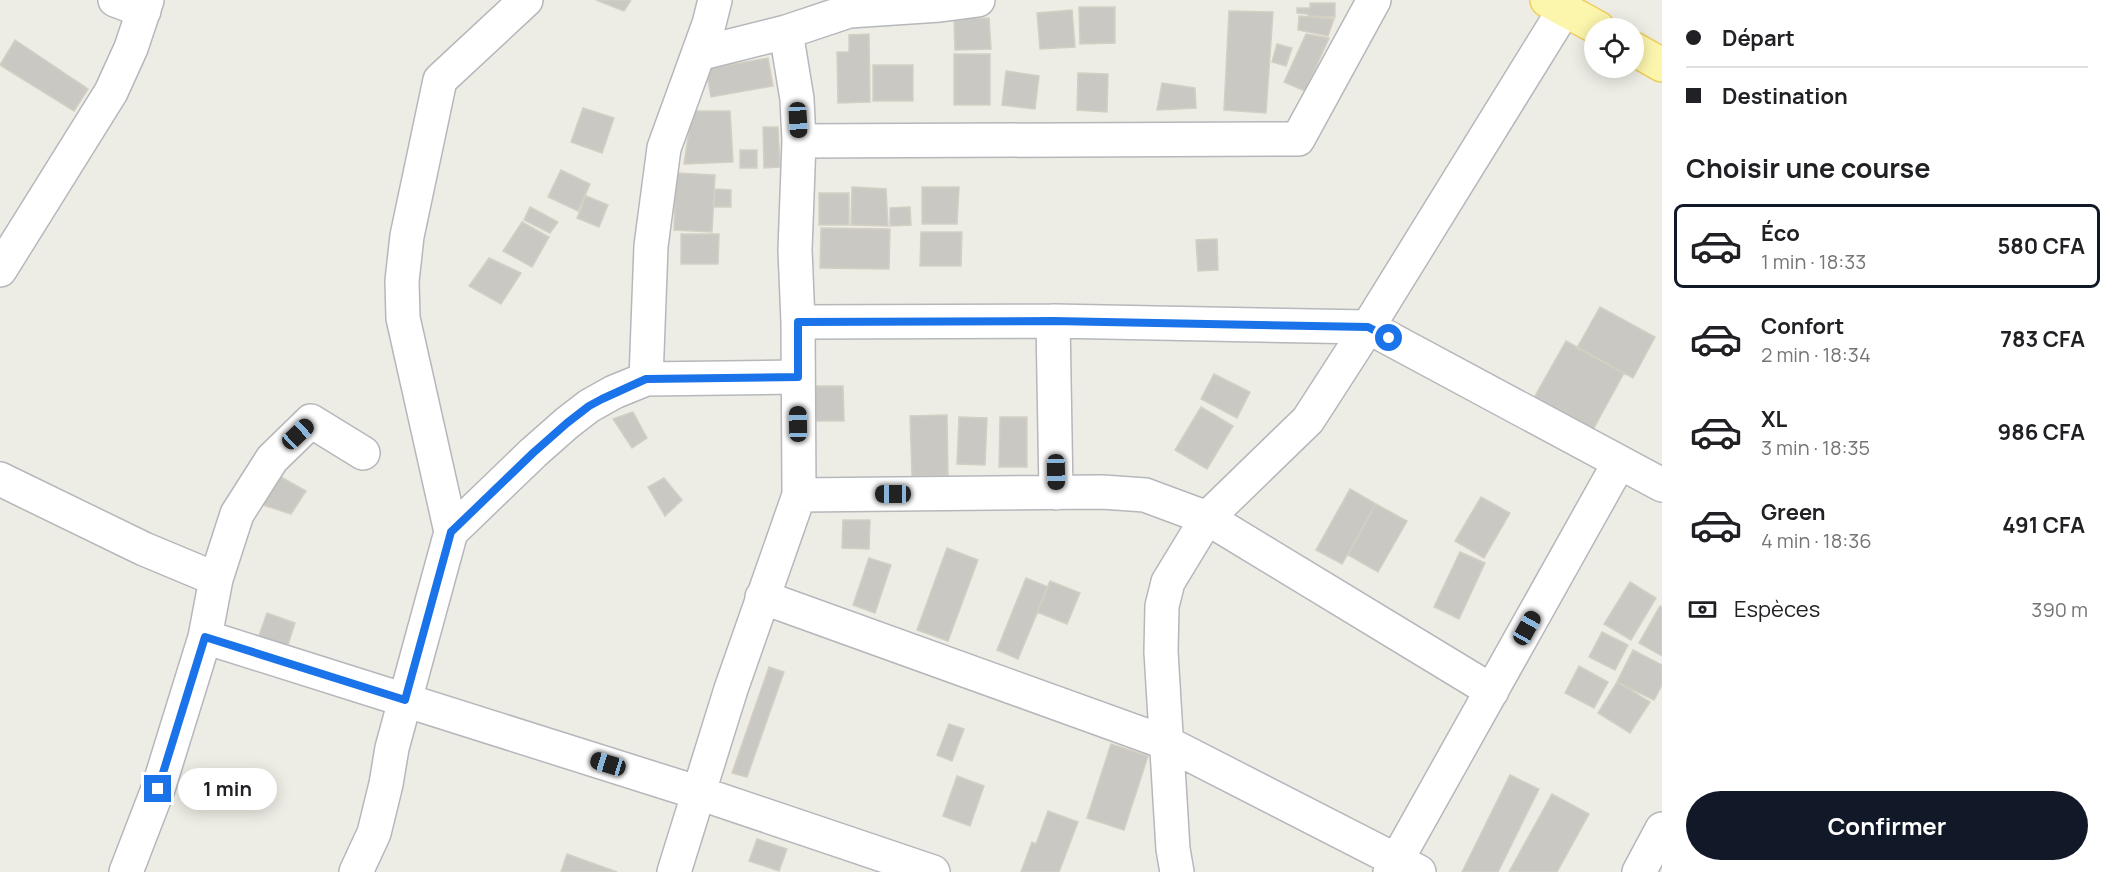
<!DOCTYPE html>
<html lang="fr">
<head>
<meta charset="utf-8">
<style>
	:root { --surface:#fff; --page:#f6f6f6; --text:#202124; --muted:#757577; --line:#e0e0e0; --accent:#111827 }
	body { margin:0; font-family:Manrope,sans-serif; background:var(--page); color:var(--text); height:100vh; display:flex; flex-direction:column; font-size:22px; white-space:nowrap }
	* { box-sizing:border-box; margin:0 }
	p { font-size:20px; color:var(--muted) }
	.icon { flex:none; width:33px; height:33px; fill:none; stroke:currentColor; stroke-width:2; stroke-linecap:round; stroke-linejoin:round }
	.map { position:relative; flex:1; overflow:hidden }
	.sheet { display:flex; flex-direction:column; background:var(--surface); width:450px }
	.sheet>* { flex:none }
	.top-card { display:grid; align-content:center; height:132px; padding:0 24px; background:var(--surface) }
	.fabs { position:absolute; left:1584px; top:18px; display:grid; gap:12px }
	.fabs a { display:grid; place-items:center; width:60px; height:60px; border-radius:50%; background:var(--surface); box-shadow:0 3px 15px #0003; font-size:30px }
	.end { position:absolute; width:27px; height:27px; margin:-14px; border:8px solid #1a73e8; background:#fff; box-shadow:0 0 0 3px #fff }
	.from { border-radius:50% }
	.bubble { position:absolute; height:42px; border-radius:21px; background:var(--surface); box-shadow:0 3px 15px #0003; font-size:20px; font-weight:700; line-height:42px; text-align:center }
	.car { position:absolute; width:18px; height:36px; margin:-18px -9px; border-radius:8px; box-shadow:0 0 4px 2px #0007; background:linear-gradient(#222 24%,#8ab4d8 0 40%,#222 0 76%,#8ab4d8 0 86%,#222 0) }
	.top-card b { display:flex; align-items:center; gap:21px; height:57px; font-size:22px }
	.top-card b+b { border-top:2px solid var(--line) }
	.top-card i { width:15px; height:15px; background:var(--text) }
	ul { padding:0; list-style:none }
	li { display:flex; align-items:center; gap:18px; height:84px; margin:0 12px 9px; padding:0 12px; border:3px solid transparent; border-radius:9px }
	li div { flex:1 }
	li b { display:block; font-size:22px }
	li em { font-style:normal; font-weight:700 }
	li.current { border-color:var(--accent) }
	li>.icon { width:54px; height:54px; stroke-width:1.5 }
	h2 { padding:0 24px; font-size:27px; line-height:72px }
	.pay { display:flex; align-items:center; gap:15px; height:66px; padding:0 24px; font-size:22px }
	.pay p { margin-inline-start:auto }
	.primary-button { display:flex; gap:12px; margin-top:auto; padding:12px 24px }
	.primary-button a { flex:1; height:69px; border-radius:36px; background:var(--accent); color:#fff; font-size:24px; font-weight:700; line-height:69px; text-align:center }
	main { display:flex; flex:1; min-height:0 }
	.map>svg:first-child { display:block }
	.building { fill:#cac8c2; stroke:#d3cfc3; stroke-width:1.5 }
	.lines { fill:none; stroke-linecap:round; stroke-linejoin:round }
	.minor-casing { stroke:#b5b7bb; stroke-width:36 }
	.major-casing { stroke:#edcf5f; stroke-width:36 }
	.minor { stroke:#fff; stroke-width:33 }
	.major { stroke:#fcf5ac; stroke-width:33 }
	.route { stroke:#1a73e8; stroke-width:8 }
</style>
</head>
<body>
<main>
<div class="map">
<svg width="1662" height="872" viewBox="0 0 1662 872">
	<rect width="100%" height="100%" fill="#eeede5"/>
	<!-- building -->
	<path class="building" d="M596,0H631L624,11Z
		M1310,3H1335V17L1308,16V14L1297,13V8H1310Z
		M1079,7H1115V43L1080,44Z
		M1072,10L1075,47L1040,49L1037,13Z
		M1229,11L1273,12L1266,113L1224,110Z
		M1299,16L1334,19L1328,36L1298,30Z
		M989,18L991,49L955,50L954,19Z
		M869,34L870,102L838,103L837,52H849V35Z
		M1306,34L1329,38L1305,91L1284,82Z
		M15,40L88,89L74,111L0,65Z
		M1277,44L1292,48L1286,66L1272,62Z
		M954,54H990V105H954Z
		M768,58L773,86L711,97L706,69Z
		M873,65H913V101H873Z
		M1006,71L1039,76L1035,109L1002,105Z
		M1078,73L1108,74L1107,112L1077,110Z
		M1162,83L1195,88L1196,108L1157,110Z
		M583,108L614,118L602,153L571,142Z
		M692,111H730L733,162L684,164Z
		M763,127H778L780,167L764,168Z
		M740,150H757V168H740Z
		M561,170L590,184L578,211L548,197Z
		M676,173L715,175L712,232L674,230Z
		M852,187L886,189L888,226L851,225Z
		M922,187H959L957,224H922Z
		M715,189L731,190V207H714Z
		M819,193H849V225H819Z
		M586,196L608,205L599,227L577,218Z
		M530,207L558,222L550,233L524,220Z
		M910,207L911,225L890,226V208Z
		M522,222L549,237L532,267L503,251Z
		M821,228L890,229L889,269L820,268Z
		M921,232H962L961,266H920Z
		M681,234H719L718,264H681Z
		M1217,239L1218,270L1198,271L1196,240Z
		M489,258L521,273L501,304L469,286Z
		M1600,307L1655,337L1633,378L1577,348Z
		M1566,341L1624,373L1589,437L1530,405Z
		M1214,374L1250,392L1237,418L1201,399Z
		M814,386H843L844,421H815Z
		M1201,407L1233,426L1207,469L1175,450Z
		M633,412L647,438L632,448L613,419Z
		M947,415L948,475L912,476L910,416Z
		M959,417L987,418L985,465L957,464Z
		M1000,417H1027V467H999Z
		M272,472L306,491L291,514L260,504Z
		M664,478L682,500L665,516L648,487Z
		M1350,489L1376,504L1342,564L1316,550Z
		M1481,497L1510,513L1484,558L1455,541Z
		M1376,504L1407,521L1378,572L1348,555Z
		M843,520H870L869,549L842,548Z
		M947,548L978,560L948,641L917,630Z
		M1460,552L1485,563L1459,619L1434,607Z
		M869,558L891,565L875,613L853,605Z
		M1026,578L1048,587L1018,659L997,650Z
		M1050,581L1080,593L1067,624L1037,612Z
		M1630,582L1656,598L1631,640L1604,624Z
		M1660,606L1662,607V656L1639,643Z
		M267,613L295,623L285,654L256,644Z
		M1602,632L1628,645L1615,670L1589,657Z
		M1633,650L1662,665V685L1654,700L1617,682Z
		M1579,666L1608,682L1594,708L1565,693Z
		M769,667L784,672L747,777L732,773Z
		M1617,682L1650,702L1630,733L1598,713Z
		M949,724L964,729L952,761L937,755Z
		M1111,744L1148,756L1124,830L1087,818Z
		M1510,775L1539,789L1498,872H1462Z
		M957,776L984,786L970,826L943,816Z
		M1552,794L1589,814L1557,872H1509Z
		M1048,811L1078,822L1059,872H1021L1032,842L1036,844Z
		M757,839L787,849L779,871L749,861Z
		M567,854L617,872H561Z"/>
	<g class="lines">
		<!-- minor casing -->
		<g class="minor-casing">
			<path id="minor" d="M115,0L144,11
				M698,54L786,32L849,11L940,5L978,0
				M799,141L1298,139L1374,0
				M0,270L111,92L131,48L147,0
				M1053,321L1056,493
				M798,322L1053,321L1368,327L1662,485
				M646,379L651,246L664,148L709,24L715,0
				M0,479L144,549L216,579
				M799,495L1102,492L1145,495L1207,518L1492,691
				M451,532L533,453L567,423L589,406L614,392L646,379L798,377
				M762,597L1167,743L1419,872
				M205,637L699,793L933,872
				M126,872L158,789L205,637L216,579L237,514L272,459L311,421L363,453
				M356,872L374,833L386,784L392,748L451,532L403,318L402,281L407,236L440,80L526,0
				M674,872L731,689L799,495L798,322L795,250L799,141L797,99L786,32
				M1177,872L1173,849L1161,652L1162,606L1168,582L1207,518L1308,420L1368,327L1564,10
				M1390,872L1619,463
				M1639,872L1662,829"/>
		</g>
		<!-- major casing -->
		<g class="major-casing">
			<path id="major" d="M1547,0L1598,28
				M1634,49L1662,65"/>
		</g>
		<!-- minor -->
		<use href="#minor" class="minor"/>
		<!-- major -->
		<use href="#major" class="major"/>
	</g>
	<g class="lines">
		<!-- route -->
		<path class="route" d="M158,789L205,637L405,700L451,532L533,453L567,423L589,406L602,399L646,379L798,377V322L1053,321L1368,327L1389,338"/>
	</g>
</svg>
<div class="fabs">
<a><svg class="icon" aria-label="locate" viewBox="0 0 24 24"><circle cx="12" cy="12" r="6"/><path d="M12 2v4M12 18v4M2 12h4M18 12h4"/></svg></a>
</div>
<i class="end from" style="left:1389px;top:338px"></i>
<i class="end" style="left:158px;top:789px"></i>
<div class="bubble" style="left:178px;top:768px;width:99px">1 min</div>
<i class="car" style="left:798px;top:120px;rotate:177deg"></i>
<i class="car" style="left:798px;top:424px;rotate:359deg"></i>
<i class="car" style="left:298px;top:434px;rotate:47deg"></i>
<i class="car" style="left:1056px;top:472px;rotate:179deg"></i>
<i class="car" style="left:893px;top:494px;rotate:270deg"></i>
<i class="car" style="left:1527px;top:628px;rotate:29deg"></i>
<i class="car" style="left:608px;top:764px;rotate:287deg"></i>
</div>
<section class="sheet">
<div class="top-card">
<b><i class="from"></i>Départ</b>
<b><i></i>Destination</b>
</div>
<h2>Choisir une course</h2>
<ul>
<li class="current"><svg class="icon" aria-label="car" viewBox="0 0 24 24"><path d="M5 17H2v-5l4-1 3-4h7l3 4 3 1v5h-3M9 17h6M6 11h13"/><circle cx="7" cy="17" r="2"/><circle cx="17" cy="17" r="2"/></svg><div><b>Éco</b><p>1 min · 18:33</p></div><em>580 CFA</em></li>
<li><svg class="icon" aria-label="car" viewBox="0 0 24 24"><path d="M5 17H2v-5l4-1 3-4h7l3 4 3 1v5h-3M9 17h6M6 11h13"/><circle cx="7" cy="17" r="2"/><circle cx="17" cy="17" r="2"/></svg><div><b>Confort</b><p>2 min · 18:34</p></div><em>783 CFA</em></li>
<li><svg class="icon" aria-label="car" viewBox="0 0 24 24"><path d="M5 17H2v-5l4-1 3-4h7l3 4 3 1v5h-3M9 17h6M6 11h13"/><circle cx="7" cy="17" r="2"/><circle cx="17" cy="17" r="2"/></svg><div><b>XL</b><p>3 min · 18:35</p></div><em>986 CFA</em></li>
<li><svg class="icon" aria-label="car" viewBox="0 0 24 24"><path d="M5 17H2v-5l4-1 3-4h7l3 4 3 1v5h-3M9 17h6M6 11h13"/><circle cx="7" cy="17" r="2"/><circle cx="17" cy="17" r="2"/></svg><div><b>Green</b><p>4 min · 18:36</p></div><em>491 CFA</em></li>
</ul>
<div class="pay"><svg class="icon" aria-label="cash" viewBox="0 0 24 24"><path d="M3 7h18v10H3z"/><circle cx="12" cy="12" r="2"/></svg>Espèces<p>390 m</p></div>
<div class="primary-button"><a>Confirmer</a></div>
</section>
</main>
</body>
</html>
